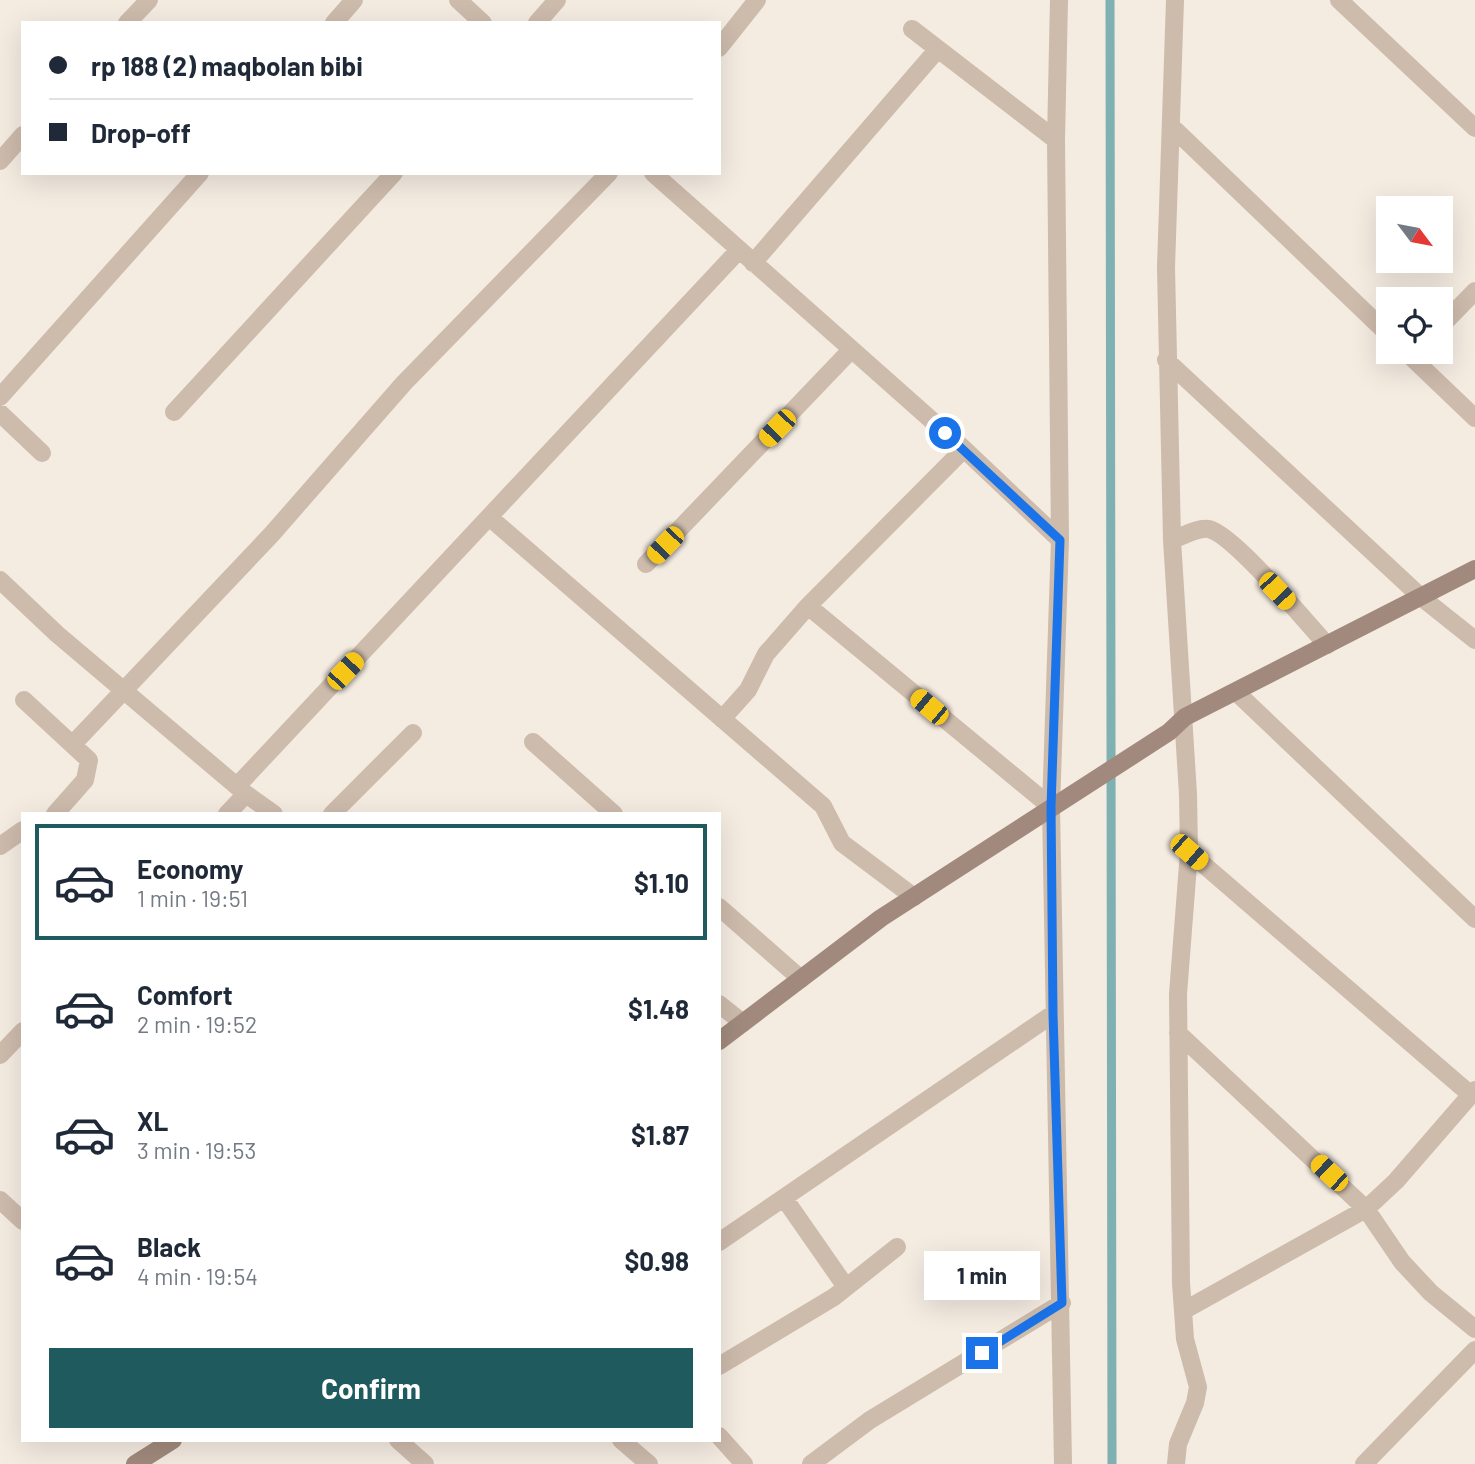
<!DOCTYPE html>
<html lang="en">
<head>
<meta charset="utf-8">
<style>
	:root { --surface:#fff; --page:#f2f2f3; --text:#1f2937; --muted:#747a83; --line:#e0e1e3; --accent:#1f5a5e }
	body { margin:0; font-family:Barlow,sans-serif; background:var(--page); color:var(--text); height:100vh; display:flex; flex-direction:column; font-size:26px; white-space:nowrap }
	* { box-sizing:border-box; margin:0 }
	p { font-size:23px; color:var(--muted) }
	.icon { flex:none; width:38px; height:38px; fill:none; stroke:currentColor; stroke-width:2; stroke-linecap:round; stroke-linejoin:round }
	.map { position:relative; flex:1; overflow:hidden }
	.panel { position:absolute; left:21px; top:812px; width:700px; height:630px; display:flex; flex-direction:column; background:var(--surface); border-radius:0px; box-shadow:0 7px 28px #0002 }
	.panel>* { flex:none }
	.hud { position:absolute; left:21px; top:21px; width:700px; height:154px; border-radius:0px; box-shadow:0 7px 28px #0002; display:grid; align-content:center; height:154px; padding:0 28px; background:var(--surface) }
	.needle { width:46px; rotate:122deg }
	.buttons { position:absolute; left:1376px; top:196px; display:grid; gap:14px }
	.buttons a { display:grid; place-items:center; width:77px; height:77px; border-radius:0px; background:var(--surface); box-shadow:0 7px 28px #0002; font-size:35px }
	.end { position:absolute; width:32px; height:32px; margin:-16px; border:9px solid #1a73e8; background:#fff; box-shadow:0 0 0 4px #fff }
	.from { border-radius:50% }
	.bubble { position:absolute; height:49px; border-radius:0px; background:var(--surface); box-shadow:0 7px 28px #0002; font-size:23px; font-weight:700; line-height:49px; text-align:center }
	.car { position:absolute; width:21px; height:42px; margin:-21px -10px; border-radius:9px; box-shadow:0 0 5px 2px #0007; background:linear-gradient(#f5c518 24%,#345 0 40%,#f5c518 0 76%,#345 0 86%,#f5c518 0) }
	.hud b { display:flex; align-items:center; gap:24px; height:66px; font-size:26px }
	.hud b+b { border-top:2px solid var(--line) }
	.hud i { width:18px; height:18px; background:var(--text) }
	ul { padding:12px 0 0; list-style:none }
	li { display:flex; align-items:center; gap:21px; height:116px; margin:0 14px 10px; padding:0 14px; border:4px solid transparent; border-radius:0px }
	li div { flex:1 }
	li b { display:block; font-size:26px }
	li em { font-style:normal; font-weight:700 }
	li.selected { border-color:var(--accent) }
	li>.icon { width:63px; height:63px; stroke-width:1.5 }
	.button { display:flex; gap:14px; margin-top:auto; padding:14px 28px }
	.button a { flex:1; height:80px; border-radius:0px; background:var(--accent); color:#fff; font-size:28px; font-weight:700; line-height:80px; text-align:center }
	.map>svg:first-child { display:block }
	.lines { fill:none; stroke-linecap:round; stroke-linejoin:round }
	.stream { stroke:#7fb0b2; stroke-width:9 }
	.street { stroke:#cdbbac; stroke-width:18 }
	.secondary { stroke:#a18a7d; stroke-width:18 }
	.route { stroke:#1a73e8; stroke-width:9 }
</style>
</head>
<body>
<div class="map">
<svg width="1475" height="1464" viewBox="0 0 1475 1464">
	<rect width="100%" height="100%" fill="#f4ebe1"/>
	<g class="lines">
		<!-- stream -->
		<path class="stream" d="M1110,0L1112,1464"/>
		<!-- street -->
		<path class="street" d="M458,0L483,23
			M1059,0L1056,140L1060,540L1051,807L1063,1464
			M1175,0L1166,267L1172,540L1188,794L1189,852L1178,994L1181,1283L1185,1339L1198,1387L1195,1403L1178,1444L1176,1464
			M1339,0L1475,128
			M127,23L149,0
			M334,23L354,0
			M537,23L557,0
			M912,29L1056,140
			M719,48L757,0
			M1171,126L1388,334
			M0,161L23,135
			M653,173L964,449L1060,540
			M753,263L937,50
			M1440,327L1475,291
			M1406,352L1475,418
			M1166,360L1421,597L1475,640
			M0,397L200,173
			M174,412L394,173
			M0,413L42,453
			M489,517L823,806L842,843L914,897
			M1172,540C1183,536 1198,527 1209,529C1234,535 1306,622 1327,645
			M646,564L851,350
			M0,580L57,634L246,794L274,814
			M808,606L1051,807
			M1236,692L1475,919
			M24,700L89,760L85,780L55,814
			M722,719L748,690L766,654L808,606L964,449
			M533,742L614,814
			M74,743L271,535L404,383L609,173
			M237,786L739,250
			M227,814L246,794
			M332,814L413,733
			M0,846L23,830
			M1189,852L1471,1095
			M719,907L801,979
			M719,1004L743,1023
			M1178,1033L1366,1209L1402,1262L1431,1293L1475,1329
			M0,1055L23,1031
			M784,1198L846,1287
			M0,1200L23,1221
			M719,1242L1053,1014
			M1183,1311L1366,1209L1396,1181L1475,1090
			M719,1366L834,1297L897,1247
			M719,1436L744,1464
			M398,1440L425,1464
			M621,1440L649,1464
			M811,1464L870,1420L1062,1303
			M1364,1464L1475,1350"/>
		<!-- secondary -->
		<path class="secondary" d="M719,1041L881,918L1169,732L1185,717L1475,569
			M135,1464L173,1440"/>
	</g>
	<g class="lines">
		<!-- route -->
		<path class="route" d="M945,433L1060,540L1051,807L1053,1014L1062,1303L982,1353"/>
	</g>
</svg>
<div class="buttons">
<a><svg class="needle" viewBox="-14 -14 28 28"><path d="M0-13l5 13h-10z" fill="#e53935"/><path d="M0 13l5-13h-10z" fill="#747a83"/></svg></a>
<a><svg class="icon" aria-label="locate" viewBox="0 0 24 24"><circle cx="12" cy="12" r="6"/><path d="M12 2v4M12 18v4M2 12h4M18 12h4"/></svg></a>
</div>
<i class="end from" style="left:945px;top:433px"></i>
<i class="end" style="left:982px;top:1353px"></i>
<div class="bubble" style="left:924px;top:1251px;width:116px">1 min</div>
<i class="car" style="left:777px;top:428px;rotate:224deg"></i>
<i class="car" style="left:665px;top:545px;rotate:224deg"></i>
<i class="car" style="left:1277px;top:591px;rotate:137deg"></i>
<i class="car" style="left:345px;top:671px;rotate:43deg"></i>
<i class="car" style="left:929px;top:707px;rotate:310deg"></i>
<i class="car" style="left:1189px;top:852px;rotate:131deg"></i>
<i class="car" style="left:1329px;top:1173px;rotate:313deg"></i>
<div class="hud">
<b><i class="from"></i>rp 188 (2) maqbolan bibi</b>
<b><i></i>Drop-off</b>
</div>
<section class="panel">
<ul>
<li class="selected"><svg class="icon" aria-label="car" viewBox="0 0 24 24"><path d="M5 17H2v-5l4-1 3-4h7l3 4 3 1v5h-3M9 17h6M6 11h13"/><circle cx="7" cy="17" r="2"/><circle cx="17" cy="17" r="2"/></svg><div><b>Economy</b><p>1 min · 19:51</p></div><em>$1.10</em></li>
<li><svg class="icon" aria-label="car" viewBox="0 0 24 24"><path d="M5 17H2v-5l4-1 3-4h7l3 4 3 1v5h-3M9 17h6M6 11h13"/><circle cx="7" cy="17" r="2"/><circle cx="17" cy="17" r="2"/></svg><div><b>Comfort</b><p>2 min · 19:52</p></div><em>$1.48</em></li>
<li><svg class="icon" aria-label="car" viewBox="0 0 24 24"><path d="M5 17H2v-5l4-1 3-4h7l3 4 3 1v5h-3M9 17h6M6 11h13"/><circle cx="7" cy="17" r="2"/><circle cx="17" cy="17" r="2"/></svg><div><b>XL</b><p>3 min · 19:53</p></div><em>$1.87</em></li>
<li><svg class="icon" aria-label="car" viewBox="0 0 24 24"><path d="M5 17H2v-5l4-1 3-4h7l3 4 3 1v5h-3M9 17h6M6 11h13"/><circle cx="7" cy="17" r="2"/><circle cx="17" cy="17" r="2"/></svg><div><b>Black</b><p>4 min · 19:54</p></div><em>$0.98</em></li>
</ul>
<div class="button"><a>Confirm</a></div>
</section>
</div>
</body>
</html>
